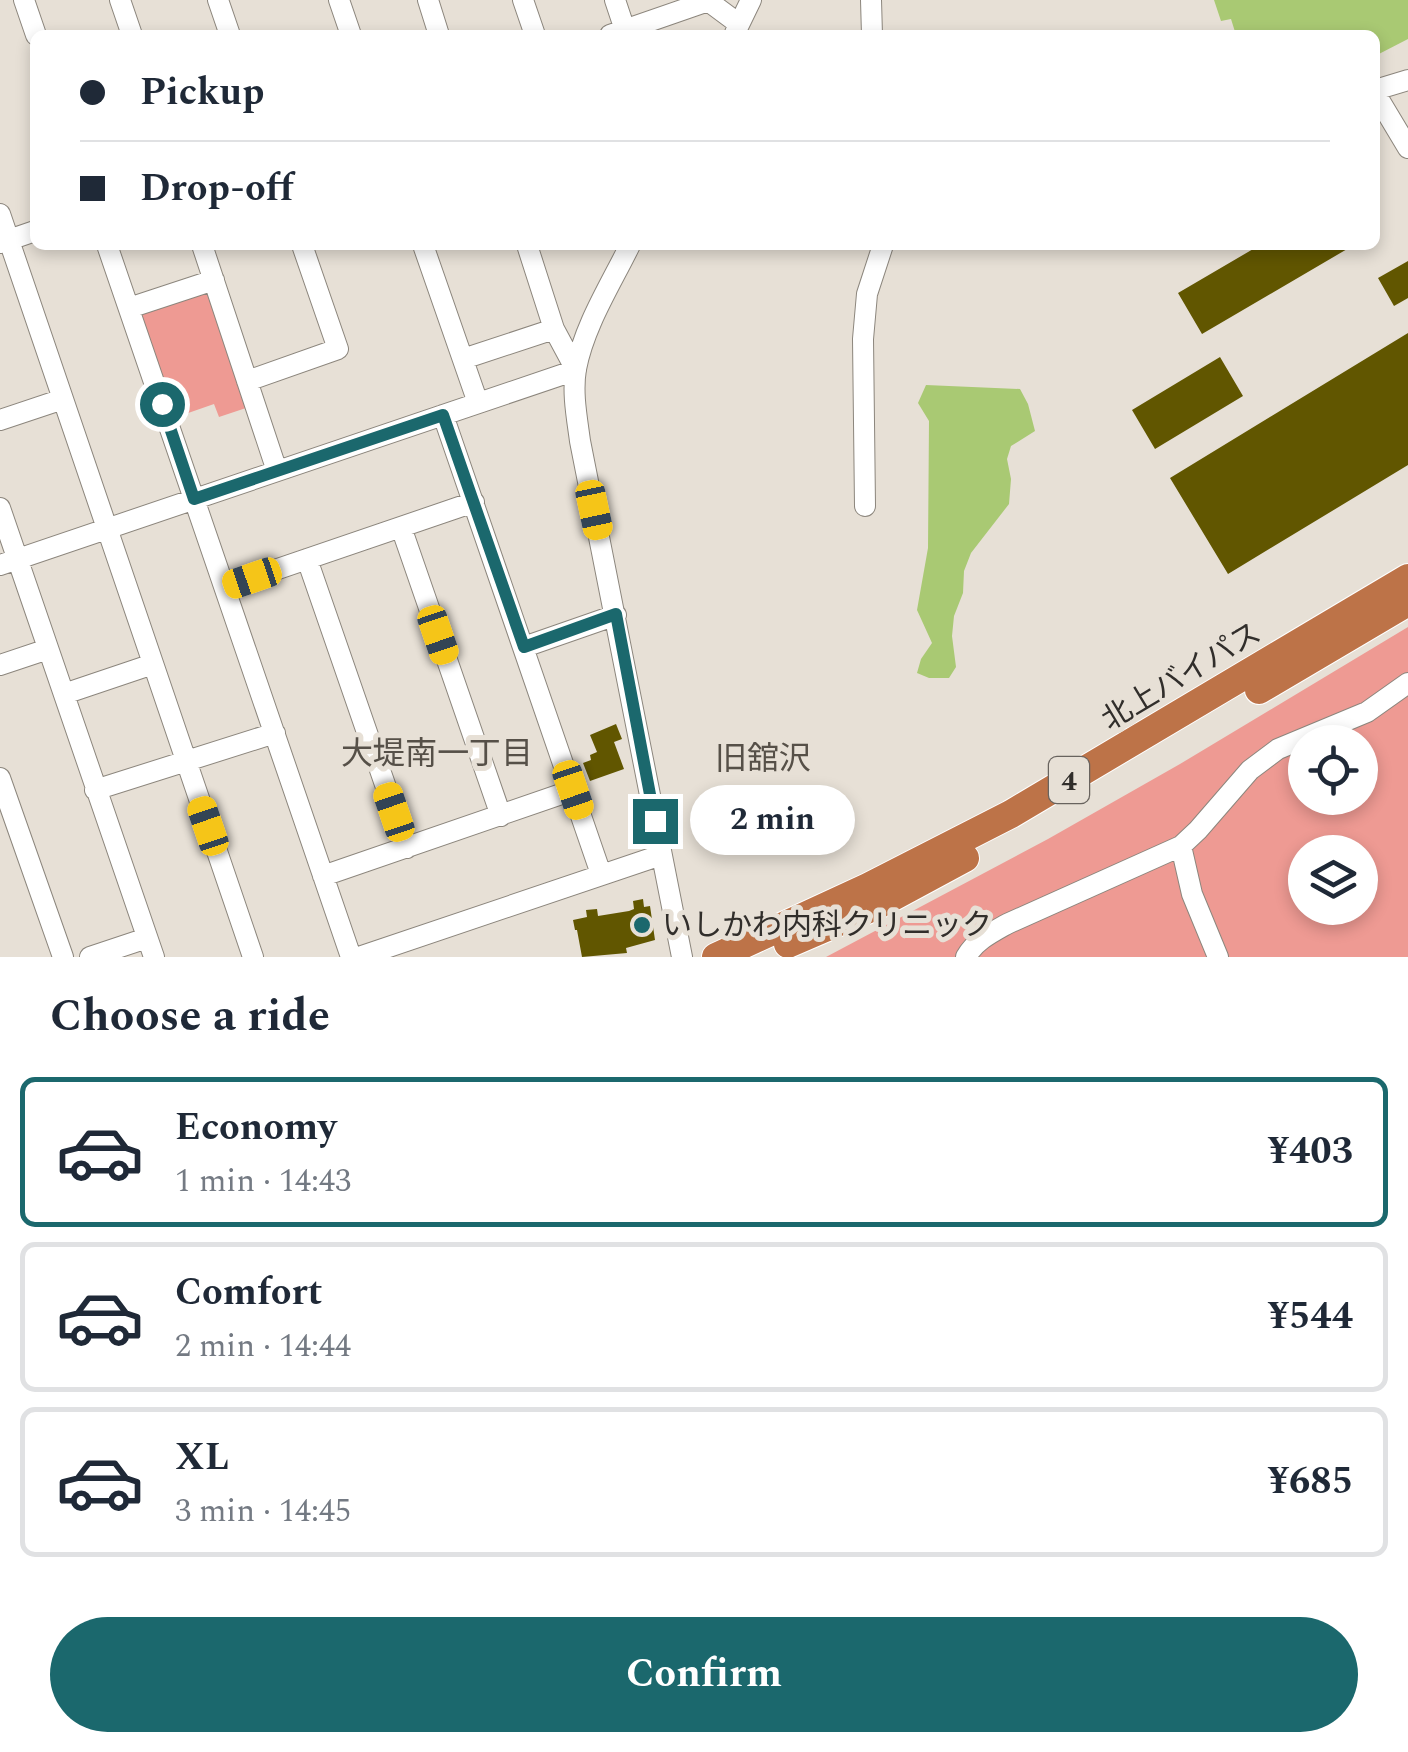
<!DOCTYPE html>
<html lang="en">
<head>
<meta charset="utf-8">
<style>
	:root { --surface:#fff; --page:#f6f6f7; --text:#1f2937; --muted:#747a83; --line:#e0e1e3; --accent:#1b686d }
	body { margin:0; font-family:Spectral,"Noto Sans JP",serif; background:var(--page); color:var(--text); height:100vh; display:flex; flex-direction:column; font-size:38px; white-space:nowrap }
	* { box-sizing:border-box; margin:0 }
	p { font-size:32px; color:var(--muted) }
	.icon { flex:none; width:55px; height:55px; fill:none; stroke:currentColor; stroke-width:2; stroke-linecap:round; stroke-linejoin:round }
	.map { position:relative; height:957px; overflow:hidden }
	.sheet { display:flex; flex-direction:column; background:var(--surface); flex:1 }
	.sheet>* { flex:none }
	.hud { position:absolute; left:30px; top:30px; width:1350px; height:220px; border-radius:15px; box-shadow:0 5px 15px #0003; display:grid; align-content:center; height:220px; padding:0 50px; background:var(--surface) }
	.fabs { position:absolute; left:1288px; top:725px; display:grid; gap:20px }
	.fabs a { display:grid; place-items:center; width:90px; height:90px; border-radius:50%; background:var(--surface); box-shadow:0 5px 15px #0003; font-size:50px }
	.end { position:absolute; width:45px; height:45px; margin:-22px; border:12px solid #1b686d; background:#fff; box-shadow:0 0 0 5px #fff }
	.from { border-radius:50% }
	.bubble { position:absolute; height:70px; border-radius:35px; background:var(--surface); box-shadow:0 5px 15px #0003; font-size:32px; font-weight:700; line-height:70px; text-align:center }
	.car { position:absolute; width:30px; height:60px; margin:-30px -15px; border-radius:12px; box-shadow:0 0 8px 2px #0007; background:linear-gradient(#f5c518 24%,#345 0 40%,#f5c518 0 76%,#345 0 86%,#f5c518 0) }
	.hud b { display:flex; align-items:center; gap:35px; height:95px; font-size:38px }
	.hud b+b { border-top:2px solid var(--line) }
	.hud i { width:25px; height:25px; background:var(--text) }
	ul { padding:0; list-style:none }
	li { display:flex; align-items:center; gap:30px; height:150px; margin:0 20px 15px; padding:0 30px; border:5px solid var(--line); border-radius:15px }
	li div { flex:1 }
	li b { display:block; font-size:38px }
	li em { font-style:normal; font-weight:700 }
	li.on { border-color:var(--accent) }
	li>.icon { width:90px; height:90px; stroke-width:1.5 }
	h2 { padding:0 50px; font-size:45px; line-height:120px }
	.button { display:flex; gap:20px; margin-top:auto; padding:20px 50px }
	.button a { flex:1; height:115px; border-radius:60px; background:var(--accent); color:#fff; font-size:40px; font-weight:700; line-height:115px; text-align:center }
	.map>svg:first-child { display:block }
	.green { fill:#ee9a93; fill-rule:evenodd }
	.water { fill:#a9c973 }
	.building { fill:#615600 }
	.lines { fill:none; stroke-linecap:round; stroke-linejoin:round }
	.minor-casing { stroke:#8c867d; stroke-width:22 }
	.highway-casing { stroke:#fff; stroke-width:30 }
	.minor { stroke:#fff; stroke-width:20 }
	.highway { stroke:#bd7348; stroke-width:28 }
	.route { stroke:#1b686d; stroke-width:12 }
	.poi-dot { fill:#1b686d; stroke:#e7e0d6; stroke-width:4 }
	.labels { text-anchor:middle; stroke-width:10; stroke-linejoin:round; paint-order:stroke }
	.shield { fill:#e7e0d6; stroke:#68635e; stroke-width:2.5 }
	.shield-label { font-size:28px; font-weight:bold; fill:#312e2b }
	.street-label { font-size:30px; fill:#312e2b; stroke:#e7e0d6 }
	.poi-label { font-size:30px; fill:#312e2b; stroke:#e7e0d6; text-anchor:start }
	.neighbourhood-label { font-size:32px; fill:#565048; stroke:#e7e0d6 }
</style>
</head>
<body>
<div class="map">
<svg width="1408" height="957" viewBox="0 0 1408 957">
	<rect width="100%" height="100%" fill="#e7e0d6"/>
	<!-- green -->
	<path class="green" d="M210,291L249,407L219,417L214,404L171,419L136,317L142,309Z
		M1408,627V957H826L1048,839L1180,764ZM1305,742H1360V798H1305ZM1305,852H1360V908H1305Z"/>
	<!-- water -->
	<path class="water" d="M1214,0H1408V39L1375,56V35H1236L1231,19L1221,21Z
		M926,385L1020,389L1028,404L1035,431L1011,446L1007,459L1011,479L1009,504L971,553L964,571L963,593L954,616L952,636L956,667L949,678H929L917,673L921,659L932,643L917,610L928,548L929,421L918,403Z"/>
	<!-- building -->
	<path class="building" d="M1260,245H1354L1202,334L1178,293Z
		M1408,261V298L1394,306L1378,278Z
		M1408,333V465L1228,574L1170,478Z
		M1220,357L1243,396L1155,449L1132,410Z
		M616,724L622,739L614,742L624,769L590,781L583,763L591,760L590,755L597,752L590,735Z
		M643,899L644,907L650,906L655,940L626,948L627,953L582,957L577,930H575L573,920L587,917L586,910L597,909L598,916L629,911L634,909L633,901Z"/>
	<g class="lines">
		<!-- minor casing -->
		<g class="minor-casing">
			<path id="minor" d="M24,0L36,35
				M120,0L132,35
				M218,0L230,35
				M339,0L351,35
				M428,0L439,35
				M523,0L535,35
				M615,0L625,30
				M871,0L872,35
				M735,33L751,0
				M610,35L708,1L739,24
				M1375,90L1408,80
				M1375,93L1408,148
				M0,214L253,957
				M0,243L35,231
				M107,245L351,957
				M202,245L277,471
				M423,245L478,403
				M527,245L554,329L576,370
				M630,245C611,284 584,326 576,369C572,393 577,418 580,441L682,957
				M129,308L214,280
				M463,359L554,329
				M247,381L338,349L302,245
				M443,415L601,874
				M0,420L63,399
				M865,506L863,339L867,294L883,245
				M0,508L154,957
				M401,527L501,816
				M307,559L407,848
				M0,565L576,370
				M225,587L474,502
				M524,647L616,615
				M0,665L48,649
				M64,694L153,664
				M0,778L63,957
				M95,790L275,733
				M1181,846L1192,894L1218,957
				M323,876L573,790
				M90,957L147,938
				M359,957L661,855
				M966,957C975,941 991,933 1007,924L1181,846L1198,830L1250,770L1278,749L1367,712L1408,683"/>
		</g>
		<!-- highway casing -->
		<g class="highway-casing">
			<path id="highway" d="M1259,690L1408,602
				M788,944L876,906L965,858
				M716,957L868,887L1011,814L1408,578"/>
		</g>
		<!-- minor -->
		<use href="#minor" class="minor"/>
		<!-- highway -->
		<use href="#highway" class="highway"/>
	</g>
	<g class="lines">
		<!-- route -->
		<path class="route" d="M162,404L194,499L443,415L524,647L616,614L655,821"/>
	</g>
	<!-- markers -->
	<circle class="poi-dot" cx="642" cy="925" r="10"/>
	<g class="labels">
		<!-- shield labels -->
		<rect class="shield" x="1049" y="757" width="40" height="46" rx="8"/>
		<g class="shield-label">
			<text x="1069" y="790">4</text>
		</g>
		<!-- street labels -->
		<g class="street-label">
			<text transform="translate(1181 676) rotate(-31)" y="10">北上バイパス</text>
		</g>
		<!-- poi labels -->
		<g class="poi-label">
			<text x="662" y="935">いしかわ内科クリニック</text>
		</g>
		<!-- neighbourhood labels -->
		<g class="neighbourhood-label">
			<text x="437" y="764">大堤南一丁目</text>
			<text x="763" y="769">旧舘沢</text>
		</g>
	</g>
</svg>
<div class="fabs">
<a><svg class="icon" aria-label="locate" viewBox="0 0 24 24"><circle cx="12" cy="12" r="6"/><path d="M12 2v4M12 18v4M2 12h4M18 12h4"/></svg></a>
<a><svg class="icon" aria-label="layers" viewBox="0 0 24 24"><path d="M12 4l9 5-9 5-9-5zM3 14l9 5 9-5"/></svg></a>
</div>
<i class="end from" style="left:162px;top:404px"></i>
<i class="end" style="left:655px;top:821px"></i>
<div class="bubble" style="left:690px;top:785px;width:165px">2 min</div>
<i class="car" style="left:594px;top:510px;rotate:168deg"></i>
<i class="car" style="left:252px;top:578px;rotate:251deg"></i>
<i class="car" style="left:438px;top:635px;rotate:161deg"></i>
<i class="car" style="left:573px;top:790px;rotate:161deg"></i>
<i class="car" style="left:394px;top:812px;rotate:341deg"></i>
<i class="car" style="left:208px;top:826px;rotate:341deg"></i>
<div class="hud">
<b><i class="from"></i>Pickup</b>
<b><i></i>Drop-off</b>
</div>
</div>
<section class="sheet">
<h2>Choose a ride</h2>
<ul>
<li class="on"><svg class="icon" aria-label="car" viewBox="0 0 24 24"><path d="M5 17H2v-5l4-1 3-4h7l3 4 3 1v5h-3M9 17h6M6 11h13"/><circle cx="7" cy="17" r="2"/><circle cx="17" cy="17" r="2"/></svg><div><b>Economy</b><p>1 min · 14:43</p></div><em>¥403</em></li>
<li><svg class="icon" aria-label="car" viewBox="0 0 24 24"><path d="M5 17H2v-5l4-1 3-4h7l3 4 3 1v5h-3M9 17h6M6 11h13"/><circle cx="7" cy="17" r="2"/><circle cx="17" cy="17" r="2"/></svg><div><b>Comfort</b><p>2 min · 14:44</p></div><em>¥544</em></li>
<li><svg class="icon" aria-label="car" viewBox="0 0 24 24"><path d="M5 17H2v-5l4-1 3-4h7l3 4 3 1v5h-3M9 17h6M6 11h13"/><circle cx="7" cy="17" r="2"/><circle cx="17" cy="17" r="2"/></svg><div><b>XL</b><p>3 min · 14:45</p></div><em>¥685</em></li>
</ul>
<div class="button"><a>Confirm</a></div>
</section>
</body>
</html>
